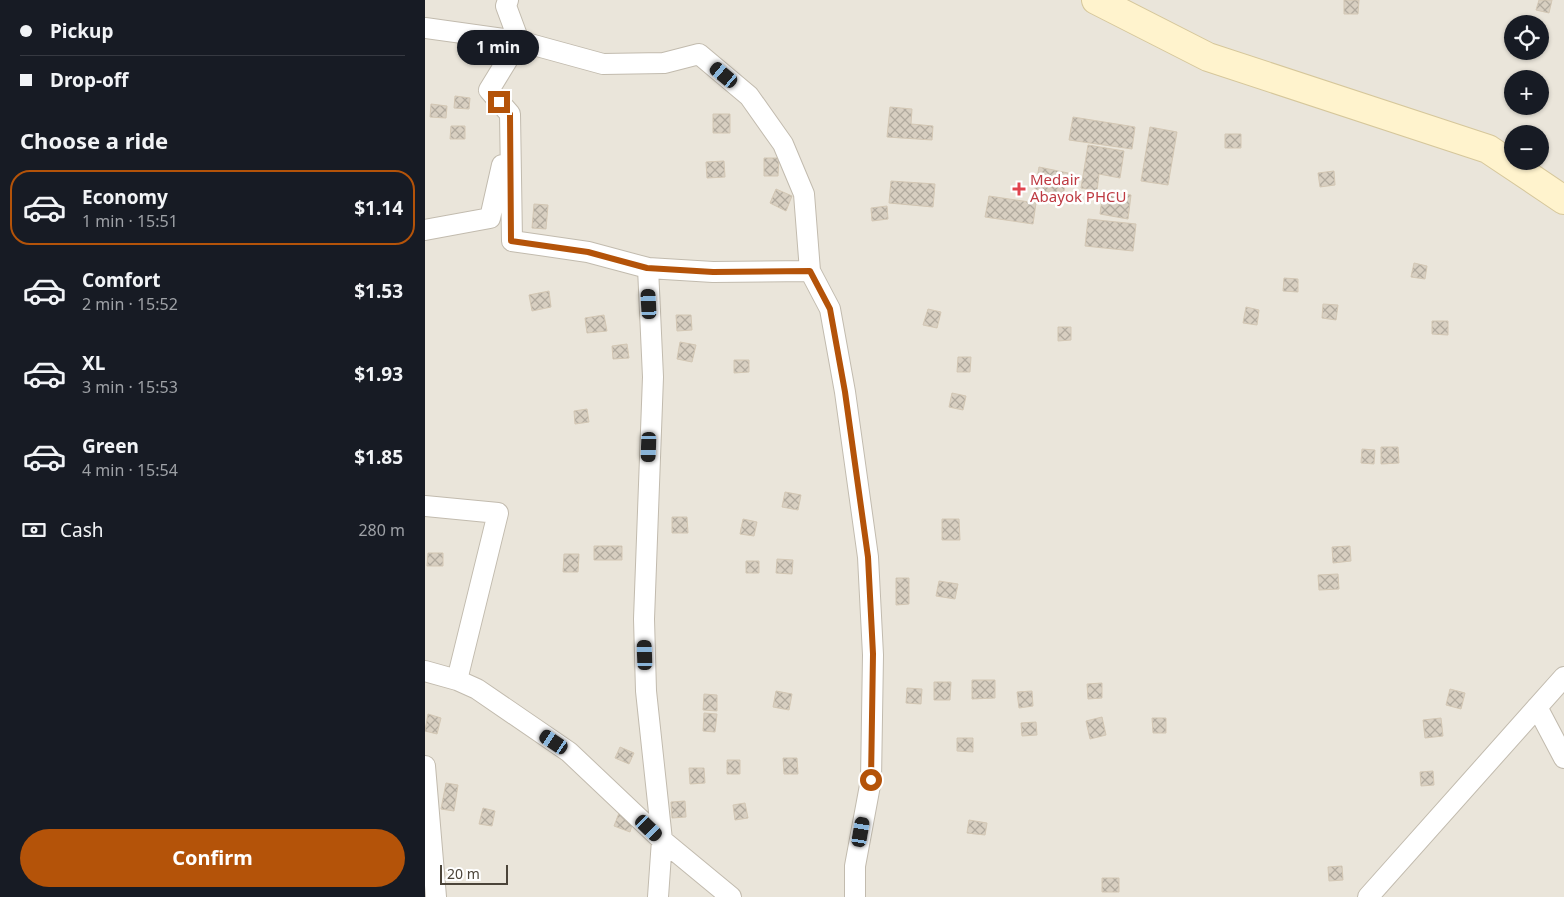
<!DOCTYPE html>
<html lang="en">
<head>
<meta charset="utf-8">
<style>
	:root { --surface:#171b24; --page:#242831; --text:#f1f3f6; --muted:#9ea1a6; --line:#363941; --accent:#b45309 }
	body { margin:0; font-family:"Noto Sans",sans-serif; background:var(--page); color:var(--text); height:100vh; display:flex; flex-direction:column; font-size:19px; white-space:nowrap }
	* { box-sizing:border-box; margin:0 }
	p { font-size:16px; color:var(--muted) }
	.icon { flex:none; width:28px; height:28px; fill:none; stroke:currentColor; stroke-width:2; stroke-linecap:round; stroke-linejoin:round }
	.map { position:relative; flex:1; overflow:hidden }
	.drawer { display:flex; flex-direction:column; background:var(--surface); width:425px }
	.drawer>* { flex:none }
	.top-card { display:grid; align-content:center; height:110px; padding:0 20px; background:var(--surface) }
	.controls { position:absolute; left:1079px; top:15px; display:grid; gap:10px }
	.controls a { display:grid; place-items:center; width:45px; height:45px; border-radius:50%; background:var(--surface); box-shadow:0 1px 4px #0004; font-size:25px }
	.scale { position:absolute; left:15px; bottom:12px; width:68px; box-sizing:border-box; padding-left:5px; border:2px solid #4b4439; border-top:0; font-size:14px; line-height:18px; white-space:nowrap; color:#4b4439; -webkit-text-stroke:4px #fff; paint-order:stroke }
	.end { position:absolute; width:22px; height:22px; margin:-11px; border:6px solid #b45309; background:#fff; box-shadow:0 0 0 2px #fff }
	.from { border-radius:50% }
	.bubble { position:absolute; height:35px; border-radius:18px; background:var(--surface); box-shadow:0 1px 4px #0004; font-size:16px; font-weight:700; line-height:35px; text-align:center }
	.car { position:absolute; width:15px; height:30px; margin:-15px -8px; border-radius:6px; box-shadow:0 0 4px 1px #0007; background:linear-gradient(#222 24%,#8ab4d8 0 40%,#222 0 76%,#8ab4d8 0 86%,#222 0) }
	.top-card b { display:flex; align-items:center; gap:18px; height:48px; font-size:19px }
	.top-card b+b { border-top:1px solid var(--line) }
	.top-card i { width:12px; height:12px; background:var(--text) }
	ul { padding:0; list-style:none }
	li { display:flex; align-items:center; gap:15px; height:75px; margin:0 10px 8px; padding:0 10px; border:2px solid transparent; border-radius:20px }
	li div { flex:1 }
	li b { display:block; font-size:19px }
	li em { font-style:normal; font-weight:700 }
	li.on { border-color:var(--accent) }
	li>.icon { width:45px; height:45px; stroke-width:1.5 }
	h2 { padding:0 20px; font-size:22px; line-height:60px }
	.pay { display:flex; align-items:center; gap:12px; height:55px; padding:0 20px; font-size:19px }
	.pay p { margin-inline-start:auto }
	.cta { display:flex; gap:10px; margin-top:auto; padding:10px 20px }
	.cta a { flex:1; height:58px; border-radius:30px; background:var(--accent); color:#fff; font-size:20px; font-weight:700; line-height:58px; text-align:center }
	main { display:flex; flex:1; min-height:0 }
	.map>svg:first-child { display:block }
	.residential { fill:#eae5da; fill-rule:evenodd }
	.building { fill:url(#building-cross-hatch); stroke:#d3c7b4 }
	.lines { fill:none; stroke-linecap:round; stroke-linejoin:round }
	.street-casing { stroke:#c2bbae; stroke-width:22 }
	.secondary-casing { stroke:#d6c79b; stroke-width:30 }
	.street { stroke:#fff; stroke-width:20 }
	.secondary { stroke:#fff3cd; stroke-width:28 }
	.route { stroke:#b45309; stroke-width:6 }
	.health-dot { fill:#e0444e; stroke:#fff; stroke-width:2 }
	.labels { text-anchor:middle; stroke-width:5; stroke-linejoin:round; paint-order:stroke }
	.health-label { font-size:15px; fill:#be3a42; stroke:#fff; text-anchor:start }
</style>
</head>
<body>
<main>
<section class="drawer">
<div class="top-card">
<b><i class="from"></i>Pickup</b>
<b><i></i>Drop-off</b>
</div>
<h2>Choose a ride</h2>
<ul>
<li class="on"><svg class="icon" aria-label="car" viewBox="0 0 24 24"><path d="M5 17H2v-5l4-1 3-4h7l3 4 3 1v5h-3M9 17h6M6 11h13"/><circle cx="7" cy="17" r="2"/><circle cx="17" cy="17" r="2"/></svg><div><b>Economy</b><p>1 min · 15:51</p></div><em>$1.14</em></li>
<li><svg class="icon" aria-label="car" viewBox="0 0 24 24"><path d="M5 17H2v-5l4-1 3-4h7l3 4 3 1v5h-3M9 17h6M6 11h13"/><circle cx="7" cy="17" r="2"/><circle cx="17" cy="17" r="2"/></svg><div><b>Comfort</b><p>2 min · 15:52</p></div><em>$1.53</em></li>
<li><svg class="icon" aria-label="car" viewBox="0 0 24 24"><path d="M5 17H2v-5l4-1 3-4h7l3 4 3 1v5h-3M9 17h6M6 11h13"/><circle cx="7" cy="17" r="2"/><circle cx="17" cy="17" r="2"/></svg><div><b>XL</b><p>3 min · 15:53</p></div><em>$1.93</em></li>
<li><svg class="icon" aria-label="car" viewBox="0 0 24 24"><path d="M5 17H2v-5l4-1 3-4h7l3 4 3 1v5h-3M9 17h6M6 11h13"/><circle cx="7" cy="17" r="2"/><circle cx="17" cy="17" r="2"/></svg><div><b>Green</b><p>4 min · 15:54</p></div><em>$1.85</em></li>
</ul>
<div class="pay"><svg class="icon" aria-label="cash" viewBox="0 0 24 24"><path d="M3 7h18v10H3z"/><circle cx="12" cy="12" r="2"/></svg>Cash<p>280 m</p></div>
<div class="cta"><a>Confirm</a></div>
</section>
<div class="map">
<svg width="1139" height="897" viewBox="0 0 1139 897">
	<defs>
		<pattern id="building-cross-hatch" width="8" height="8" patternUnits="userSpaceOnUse" patternTransform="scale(1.25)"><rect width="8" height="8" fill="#d8cfc1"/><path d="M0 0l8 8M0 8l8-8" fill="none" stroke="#b1aa9e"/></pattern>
	</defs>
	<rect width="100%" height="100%" fill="#f6f3ec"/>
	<!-- residential -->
	<path class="residential" d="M0,0H1139V897H0ZM1088,24H1115V51H1088ZM1088,79H1115V106H1088ZM1088,134H1115V161H1088Z"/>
	<!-- building -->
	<path class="building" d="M919,0H934L933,14H919Z
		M1114,0H1127L1124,13L1111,10Z
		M30,96L45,98L44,109L29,108Z
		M6,104L22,106L21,118L5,117Z
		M465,107L487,109L486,124L508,126L507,140L462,137Z
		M288,114H305V133H288Z
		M648,117L710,127L707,149L644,140Z
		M26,126H40V139H25Z
		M725,127L752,132L743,185L716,181Z
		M800,134H816V148H800Z
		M663,145L699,151L695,178L674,174L672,191L656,188Z
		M339,158H354L353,176H339Z
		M299,161L300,177L282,178L281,162Z
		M614,167L643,173L638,195L610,189Z
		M909,171L910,185L895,187L893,173Z
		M466,181L510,184L508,207L464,203Z
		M351,189L367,196L361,211L345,203Z
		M678,191L706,195L703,219L675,214Z
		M564,196L611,203L608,224L560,217Z
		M109,204L123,205L121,229L107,228Z
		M462,206L463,219L447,221L446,208Z
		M663,219L711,224L708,251L660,246Z
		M989,263L1002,266L1000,279L986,277Z
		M859,278L873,279V292L858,291Z
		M124,291L126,307L107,311L104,295Z
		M898,304L913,305L911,320L897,318Z
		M821,307L834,310L832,325L818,323Z
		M503,309L516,312L512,328L498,325Z
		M179,315L182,331L162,333L160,318Z
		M251,315H266L267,330L252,331Z
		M1007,321H1023V335L1007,334Z
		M633,327H646V340L633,341Z
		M255,342L271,345L267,362L252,359Z
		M202,344L204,358L188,359L187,346Z
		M533,357H546L545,372H532Z
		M309,360H324V372L309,373Z
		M527,393L541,396L538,410L524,407Z
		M162,409L164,422L150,424L149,411Z
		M956,447H973L974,463L956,464Z
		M937,449L950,450L949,464L936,463Z
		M360,492L376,495L373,510L357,507Z
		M247,517H262L263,533H247Z
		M318,519L332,522L329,536L315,534Z
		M517,519H534L535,540H517Z
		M169,546H197V560H169Z
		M925,546L926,561L908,563L907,547Z
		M3,553H18V566H2Z
		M139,554H154L153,572H138Z
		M352,559L368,560L367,574L351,573Z
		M321,561H334V573H321Z
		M913,574L914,589L894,590L893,575Z
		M471,578H484V604L471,605Z
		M514,581L533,584L530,599L511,596Z
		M547,680H570V698L547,699Z
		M509,682H526L525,700H509Z
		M677,683V698L663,699L662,684Z
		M482,688L497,689L496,704L481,703Z
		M1025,689L1040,693L1036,709L1021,705Z
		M351,691L367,694L364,710L348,707Z
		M607,691L608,706L594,708L592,692Z
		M279,694L292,695V711L278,710Z
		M279,713L292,714L290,732L278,731Z
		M3,714L16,718L12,734L0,731Z
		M677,717L681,735L665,739L661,721Z
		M727,718H741V733H728Z
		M1016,718L1018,736L1000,738L998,720Z
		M611,722L612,735L597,736L596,723Z
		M532,738H548V752L532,751Z
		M195,747L209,753L204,764L190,758Z
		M358,758H372L373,774H359Z
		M302,760H315V774H302Z
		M264,768H279L280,783L265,784Z
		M1008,771L1009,785L996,786L995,772Z
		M21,783L33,785L29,811L16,809Z
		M260,801L261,817L247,818L246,802Z
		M320,803L323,818L310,820L308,805Z
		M58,808L70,811L67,826L54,824Z
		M194,813L209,818L205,832L189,826Z
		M544,820L562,823L560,835L542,833Z
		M917,866L918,880L904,881L903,867Z
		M677,878H694V892H677Z"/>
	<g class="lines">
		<!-- street casing -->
		<g class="street-casing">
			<path id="street" d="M83,0L81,6L94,41L64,90L85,114L87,241L163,252L223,268L288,272L385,271
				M0,28L94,41L178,64L239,63L274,54L324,96L358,144L379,194L385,271L405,309L420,392L443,557L448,655L446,780L430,866V897
				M0,230L65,218L77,165
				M223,268L228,377L219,619L221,691L237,840L233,897
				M0,506L73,513L32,680
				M0,671L32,680L52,689L144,752L237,840L306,897
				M1112,707L1139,758
				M0,766L11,897
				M943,897L1139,677"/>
		</g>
		<!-- secondary casing -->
		<g class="secondary-casing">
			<path id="secondary" d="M671,0L783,57L1063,149L1139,200"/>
		</g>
		<!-- street -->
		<use href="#street" class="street"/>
		<!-- secondary -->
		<use href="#secondary" class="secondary"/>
	</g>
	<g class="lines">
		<!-- route -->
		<path class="route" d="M74,102L85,114L86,241L163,252L222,268L288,272L385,271L405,309L420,392L443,557L448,654L446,780"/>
	</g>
	<!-- markers -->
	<path class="health-dot" d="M591.5 181.5h5v5h5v5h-5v5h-5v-5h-5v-5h5z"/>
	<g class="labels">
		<!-- health labels -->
		<g class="health-label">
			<text x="605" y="185">Medair<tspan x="605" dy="17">Abayok PHCU</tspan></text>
		</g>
	</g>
</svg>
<div class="controls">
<a><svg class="icon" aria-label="locate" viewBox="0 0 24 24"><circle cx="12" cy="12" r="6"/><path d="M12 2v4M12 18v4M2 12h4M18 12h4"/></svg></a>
<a>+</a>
<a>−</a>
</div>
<div class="scale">20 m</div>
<i class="end from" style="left:446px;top:780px"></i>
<i class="end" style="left:74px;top:102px"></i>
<div class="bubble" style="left:32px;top:30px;width:82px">1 min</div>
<i class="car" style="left:299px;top:75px;rotate:310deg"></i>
<i class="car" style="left:224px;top:304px;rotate:357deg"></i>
<i class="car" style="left:224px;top:447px;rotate:182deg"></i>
<i class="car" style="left:220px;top:655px;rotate:358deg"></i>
<i class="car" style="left:129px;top:742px;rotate:304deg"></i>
<i class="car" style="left:224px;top:828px;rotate:134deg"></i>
<i class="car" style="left:436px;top:832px;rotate:10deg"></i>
</div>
</main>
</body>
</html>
